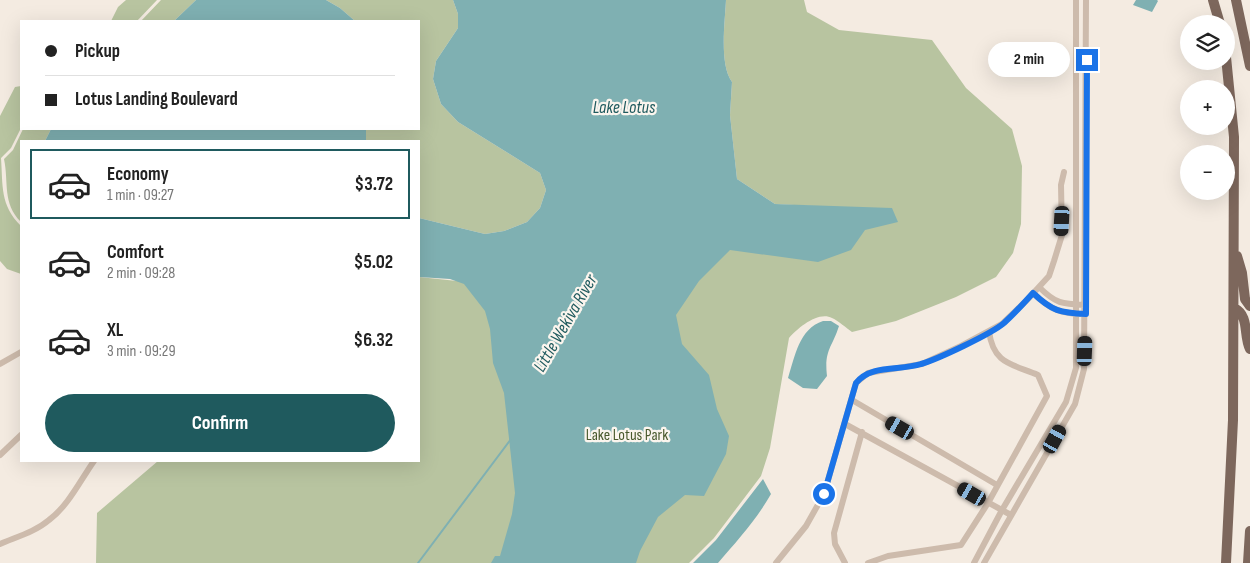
<!DOCTYPE html>
<html lang="en">
<head>
<meta charset="utf-8">
<style>
	:root { --surface:#fff; --page:#f6f6f6; --text:#222; --muted:#767676; --line:#e0e0e0; --accent:#1f5a5e }
	body { margin:0; font-family:"Sofia Sans Condensed",sans-serif; background:var(--page); color:var(--text); height:100vh; display:flex; flex-direction:column; font-size:19px; white-space:nowrap }
	* { box-sizing:border-box; margin:0 }
	p { font-size:16px; color:var(--muted) }
	.icon { flex:none; width:28px; height:28px; fill:none; stroke:currentColor; stroke-width:2; stroke-linecap:round; stroke-linejoin:round }
	.map { position:relative; flex:1; overflow:hidden }
	.side { position:absolute; left:20px; top:140px; width:400px; height:322px; display:flex; flex-direction:column; background:var(--surface); border-radius:0px; box-shadow:0 5px 20px #0002 }
	.side>* { flex:none }
	.guide { position:absolute; left:20px; top:20px; width:400px; height:110px; border-radius:0px; box-shadow:0 5px 20px #0002; display:grid; align-content:center; height:110px; padding:0 25px; background:var(--surface) }
	.controls { position:absolute; left:1180px; top:15px; display:grid; gap:10px }
	.controls a { display:grid; place-items:center; width:55px; height:55px; border-radius:50%; background:var(--surface); box-shadow:0 5px 20px #0002; font-size:25px }
	.end { position:absolute; width:22px; height:22px; margin:-11px; border:6px solid #1a73e8; background:#fff; box-shadow:0 0 0 2px #fff }
	.from { border-radius:50% }
	.bubble { position:absolute; height:35px; border-radius:18px; background:var(--surface); box-shadow:0 5px 20px #0002; font-size:16px; font-weight:700; line-height:35px; text-align:center }
	.car { position:absolute; width:15px; height:30px; margin:-15px -8px; border-radius:6px; box-shadow:0 0 4px 1px #0007; background:linear-gradient(#222 24%,#8ab4d8 0 40%,#222 0 76%,#8ab4d8 0 86%,#222 0) }
	.guide b { display:flex; align-items:center; gap:18px; height:48px; font-size:19px }
	.guide b+b { border-top:1px solid var(--line) }
	.guide i { width:12px; height:12px; background:var(--text) }
	ul { padding:9px 0 0; list-style:none }
	li { display:flex; align-items:center; gap:15px; height:70px; margin:0 10px 8px; padding:0 15px; border:2px solid transparent; border-radius:0px }
	li div { flex:1 }
	li b { display:block; font-size:19px }
	li em { font-style:normal; font-weight:700 }
	li.on { border-color:var(--accent) }
	li>.icon { width:45px; height:45px; stroke-width:1.5 }
	.button { display:flex; gap:10px; margin-top:auto; padding:10px 25px }
	.button a { flex:1; height:58px; border-radius:30px; background:var(--accent); color:#fff; font-size:20px; font-weight:700; line-height:58px; text-align:center }
	.map>svg:first-child { display:block }
	.green { fill:#b8c4a0 }
	.water { fill:#7fb0b2 }
	.lines { fill:none; stroke-linecap:round; stroke-linejoin:round }
	.stream { stroke:#7fb0b2; stroke-width:2 }
	.street { stroke:#cdbbac; stroke-width:6 }
	.primary { stroke:#7d675c; stroke-width:10 }
	.route { stroke:#1a73e8; stroke-width:6 }
	.labels { text-anchor:middle; stroke-width:4.5; stroke-linejoin:round; paint-order:stroke }
	.park-label { font-size:16px; fill:#4a5a2e; stroke:#fbf5ee }
	.water-label { font-size:18px; font-style:italic; fill:#1f5a5e; stroke:#fbf5ee }
</style>
</head>
<body>
<div class="map">
<svg width="1250" height="563" viewBox="0 0 1250 563">
	<rect width="100%" height="100%" fill="#f4ebe1"/>
	<!-- green -->
	<path class="green" d="M126,0H157L137,21H111L118,7Z
		M161,0H196L174,21H141Z
		M326,0H453L458,14V28L436,61L433,79L441,104L458,122L540,173L546,190L540,208L527,222L504,231L485,234L419,218V141H366V129H419V21H355L340,8Z
		M726,0H804L807,12L839,30L932,40L966,88L1012,129L1022,166L1021,224L1013,253L996,277L956,297L896,321L852,332C846,328 839,321 832,318C818,311 798,328 789,338L770,448L761,476L714,538L689,563H96L97,513L158,461H419V277L457,281L676,208L869,209L775,204L737,179L730,115L732,82C719,64 725,22 726,0Z
		M21,86V128L11,148L1,158C3,186 0,205 21,226V274L7,269L0,261V116L15,87Z
		M23,129H51L45,141H21V222C2,203 9,183 4,159L13,150Z"/>
	<!-- water -->
	<path class="water" d="M196,0H326L340,8L355,21H174Z
		M453,0H726C725,22 719,64 732,82L730,115L737,179L775,204L892,208L898,222L865,230L851,250L818,262L730,250L699,281L676,315L682,344L709,375L717,409L729,436L726,454L704,496L685,495L658,517L640,551L636,563H491L495,556H500L512,514L515,493L504,393L493,363L490,329L485,311L464,284L450,279L419,277V218L485,234L504,231L527,222L540,208L546,190L540,173L458,122L441,104L433,79L436,61L458,28V14Z
		M1136,0H1157L1158,1L1152,12L1133,5Z
		M51,129H366V141H45Z
		M823,321H831L839,326C832,348 824,350 827,376L817,389L803,388L788,378C795,356 799,329 823,321Z
		M763,479L771,494C757,519 737,541 718,563H693L716,540Z"/>
	<g class="lines">
		<!-- stream -->
		<path class="stream" d="M418,563L511,439"/>
		<!-- street -->
		<path class="street" d="M1039,287C1056,304 1062,304 1086,305
			M1033,293C1048,308 1059,313 1080,314
			M0,364L21,352
			M852,400L997,485
			M845,424L1011,515
			M0,455L21,435
			M0,544C16,537 35,532 49,520C68,506 80,481 94,461
			M776,563L806,526L824,494L856,383L868,373L922,364L961,346L1002,324L1027,300L1049,276L1054,261L1062,235L1061,185L1064,172
			M845,563L835,544L834,533L862,432
			M868,563L888,556L961,545L988,503L1047,396L1038,375C1012,364 993,364 989,331
			M974,563L1002,510L1066,402L1076,368V0
			M984,563L1075,404L1084,369L1086,0"/>
		<!-- primary -->
		<path class="primary" d="M1213,0L1220,24
			M1236,0L1250,66
			M1237,256L1242,273L1245,299L1250,306
			M1234,308C1250,316 1243,335 1250,349
			M1226,563L1233,420L1234,137L1226,57
			M1248,563L1250,531"/>
	</g>
	<g class="lines">
		<!-- route -->
		<path class="route" d="M824,494L856,383C871,364 900,371 921,364C938,359 991,334 1004,323C1014,314 1024,303 1033,293C1052,311 1060,313 1086,314L1087,60"/>
	</g>
	<g class="labels">
		<!-- park labels -->
		<g class="park-label">
			<text x="627" y="440">Lake Lotus Park</text>
		</g>
		<!-- water labels -->
		<g class="water-label">
			<text x="624" y="113">Lake Lotus</text>
			<text transform="translate(565 323) rotate(-60)" y="6">Little Wekiva River</text>
		</g>
	</g>
</svg>
<div class="controls">
<a><svg class="icon" aria-label="layers" viewBox="0 0 24 24"><path d="M12 4l9 5-9 5-9-5zM3 14l9 5 9-5"/></svg></a>
<a>+</a>
<a>−</a>
</div>
<i class="end from" style="left:824px;top:494px"></i>
<i class="end" style="left:1087px;top:60px"></i>
<div class="bubble" style="left:988px;top:42px;width:82px">2 min</div>
<i class="car" style="left:1062px;top:221px;rotate:183deg"></i>
<i class="car" style="left:1085px;top:351px;rotate:2deg"></i>
<i class="car" style="left:900px;top:428px;rotate:300deg"></i>
<i class="car" style="left:1055px;top:439px;rotate:29deg"></i>
<i class="car" style="left:972px;top:494px;rotate:300deg"></i>
<div class="guide">
<b><i class="from"></i>Pickup</b>
<b><i></i>Lotus Landing Boulevard</b>
</div>
<section class="side">
<ul>
<li class="on"><svg class="icon" aria-label="car" viewBox="0 0 24 24"><path d="M5 17H2v-5l4-1 3-4h7l3 4 3 1v5h-3M9 17h6M6 11h13"/><circle cx="7" cy="17" r="2"/><circle cx="17" cy="17" r="2"/></svg><div><b>Economy</b><p>1 min · 09:27</p></div><em>$3.72</em></li>
<li><svg class="icon" aria-label="car" viewBox="0 0 24 24"><path d="M5 17H2v-5l4-1 3-4h7l3 4 3 1v5h-3M9 17h6M6 11h13"/><circle cx="7" cy="17" r="2"/><circle cx="17" cy="17" r="2"/></svg><div><b>Comfort</b><p>2 min · 09:28</p></div><em>$5.02</em></li>
<li><svg class="icon" aria-label="car" viewBox="0 0 24 24"><path d="M5 17H2v-5l4-1 3-4h7l3 4 3 1v5h-3M9 17h6M6 11h13"/><circle cx="7" cy="17" r="2"/><circle cx="17" cy="17" r="2"/></svg><div><b>XL</b><p>3 min · 09:29</p></div><em>$6.32</em></li>
</ul>
<div class="button"><a>Confirm</a></div>
</section>
</div>
</body>
</html>
